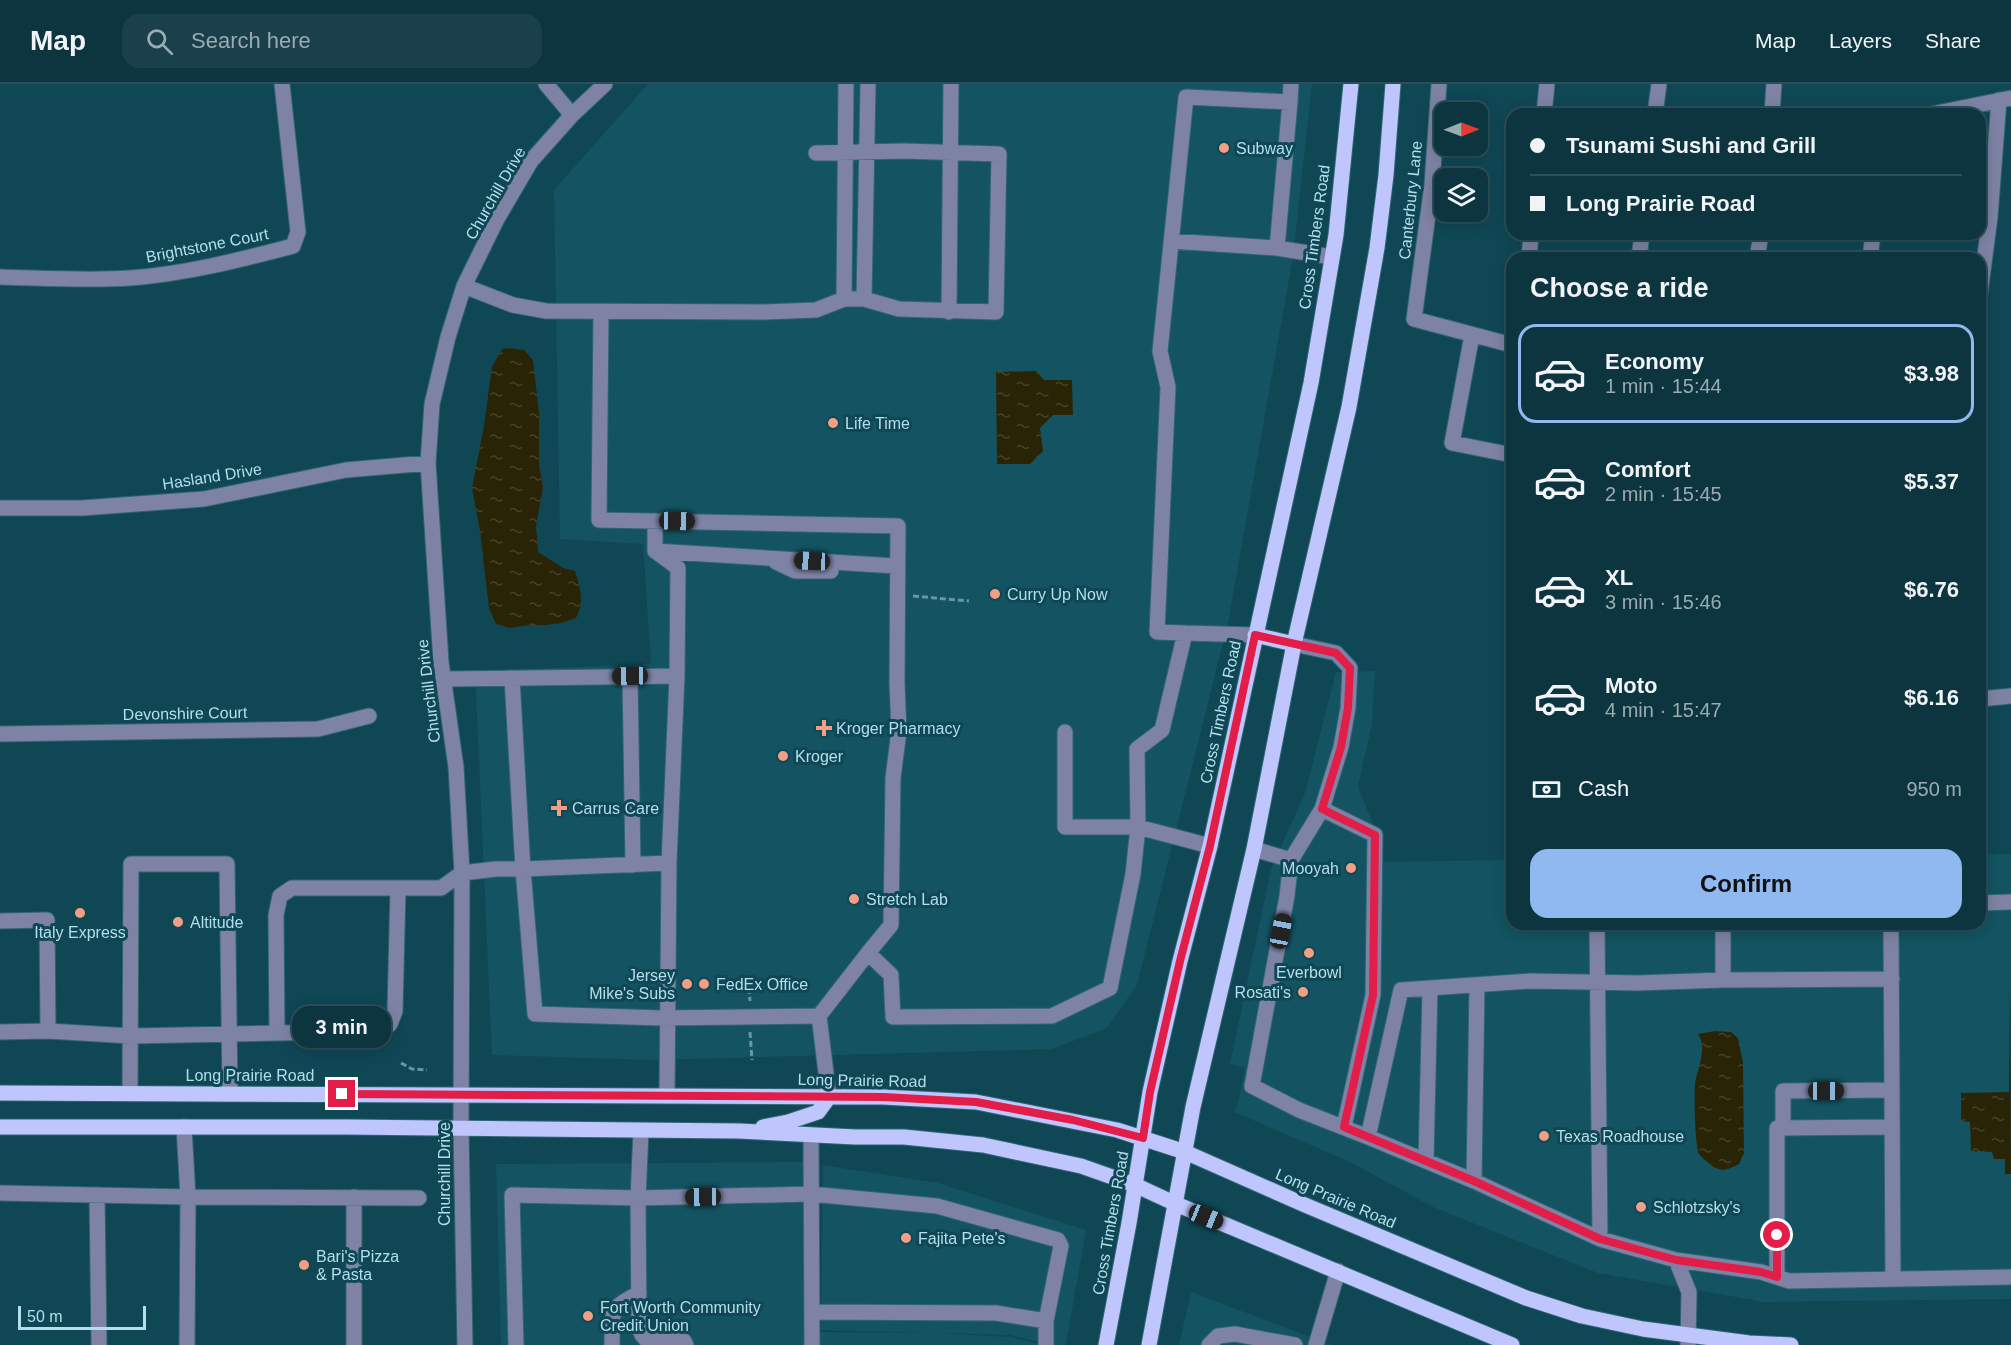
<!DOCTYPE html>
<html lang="en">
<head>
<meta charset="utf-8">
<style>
	:root { --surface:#0c3540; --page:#1a404b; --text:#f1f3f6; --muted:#9aabb1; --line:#2c5059; --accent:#90b9f0 }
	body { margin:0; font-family:Helvetica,sans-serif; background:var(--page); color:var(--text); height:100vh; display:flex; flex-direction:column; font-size:22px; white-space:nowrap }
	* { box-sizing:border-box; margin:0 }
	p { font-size:20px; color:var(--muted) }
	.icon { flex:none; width:33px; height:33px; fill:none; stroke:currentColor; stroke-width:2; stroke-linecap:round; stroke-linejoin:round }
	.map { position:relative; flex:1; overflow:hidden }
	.details { position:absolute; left:1506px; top:168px; width:480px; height:678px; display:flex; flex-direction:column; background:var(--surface); border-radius:18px; box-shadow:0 3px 15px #0003,0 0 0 2px var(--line) }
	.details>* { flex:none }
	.top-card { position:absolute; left:1506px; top:24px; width:480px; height:132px; border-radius:18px; box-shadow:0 3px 15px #0003,0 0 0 2px var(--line); display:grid; align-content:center; height:132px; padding:0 24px; background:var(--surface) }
	.needle { width:39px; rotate:89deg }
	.buttons { position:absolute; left:1434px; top:18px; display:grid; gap:12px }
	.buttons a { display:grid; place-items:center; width:54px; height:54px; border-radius:12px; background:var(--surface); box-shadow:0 3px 15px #0003,0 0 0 2px var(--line); font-size:30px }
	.scale { position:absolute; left:18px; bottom:15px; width:128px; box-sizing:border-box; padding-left:6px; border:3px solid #b3dfec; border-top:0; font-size:16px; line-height:21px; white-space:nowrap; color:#b3dfec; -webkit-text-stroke:4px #104755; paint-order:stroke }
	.end { position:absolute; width:27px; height:27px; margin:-14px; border:8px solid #e11d48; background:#fff; box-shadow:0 0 0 3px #fff }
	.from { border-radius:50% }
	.bubble { position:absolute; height:42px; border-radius:18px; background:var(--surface); box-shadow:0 3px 15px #0003,0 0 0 2px var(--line); font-size:20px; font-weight:700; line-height:42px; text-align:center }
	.car { position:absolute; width:18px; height:36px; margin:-18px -9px; border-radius:8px; box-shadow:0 0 4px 2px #0007; background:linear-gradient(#222 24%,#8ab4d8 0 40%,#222 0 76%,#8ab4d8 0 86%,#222 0) }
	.top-card b { display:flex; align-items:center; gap:21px; height:57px; font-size:22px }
	.top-card b+b { border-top:2px solid var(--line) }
	.top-card i { width:15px; height:15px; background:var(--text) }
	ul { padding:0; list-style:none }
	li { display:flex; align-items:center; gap:18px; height:99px; margin:0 12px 9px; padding:0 12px; border:3px solid transparent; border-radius:18px }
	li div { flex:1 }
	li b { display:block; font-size:22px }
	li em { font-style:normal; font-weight:700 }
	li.active { border-color:var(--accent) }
	li>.icon { width:54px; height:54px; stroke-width:1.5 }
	h2 { padding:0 24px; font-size:27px; line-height:72px }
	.pay { display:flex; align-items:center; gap:15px; height:66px; padding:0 24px; font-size:22px }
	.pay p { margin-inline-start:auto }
	.action { display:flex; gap:12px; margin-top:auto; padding:12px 24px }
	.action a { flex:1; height:69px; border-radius:18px; background:var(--accent); color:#111; font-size:24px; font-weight:700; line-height:69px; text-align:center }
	header { display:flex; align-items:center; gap:36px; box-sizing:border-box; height:84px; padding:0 30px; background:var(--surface); border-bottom:2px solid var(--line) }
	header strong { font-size:28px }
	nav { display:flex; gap:33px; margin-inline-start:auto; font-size:21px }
	.search { width:420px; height:54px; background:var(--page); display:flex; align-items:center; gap:15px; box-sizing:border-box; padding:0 21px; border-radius:18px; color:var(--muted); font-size:22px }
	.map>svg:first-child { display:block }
	.built { fill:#135362 }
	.water { fill:url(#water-ripples) }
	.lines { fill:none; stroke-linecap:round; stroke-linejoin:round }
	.minor-casing { stroke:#316573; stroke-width:17 }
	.major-casing { stroke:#316573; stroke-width:17 }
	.path { stroke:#6597a4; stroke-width:3; stroke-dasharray:6 3; stroke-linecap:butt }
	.minor { stroke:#7e83a5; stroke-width:15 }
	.major { stroke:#bec6fd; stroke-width:15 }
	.route { stroke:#e11d48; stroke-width:8 }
	.poi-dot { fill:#f39f85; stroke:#104755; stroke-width:2 }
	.labels { text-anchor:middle; stroke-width:6; stroke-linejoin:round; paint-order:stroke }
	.poi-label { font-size:16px; fill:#b3dfec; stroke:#104755; text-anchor:start }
	.street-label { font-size:16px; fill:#b3dfec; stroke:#104755 }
</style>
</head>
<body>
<header>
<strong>Map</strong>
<div class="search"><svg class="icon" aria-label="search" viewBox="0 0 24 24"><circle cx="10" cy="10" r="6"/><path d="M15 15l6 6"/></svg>Search here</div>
<nav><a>Map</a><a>Layers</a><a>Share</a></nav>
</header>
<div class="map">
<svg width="2011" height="1261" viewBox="0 0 2011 1261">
	<defs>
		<pattern id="water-ripples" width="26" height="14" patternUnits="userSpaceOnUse" patternTransform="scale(1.5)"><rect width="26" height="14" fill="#2a2406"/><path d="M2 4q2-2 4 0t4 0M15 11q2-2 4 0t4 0" fill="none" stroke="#46432a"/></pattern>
	</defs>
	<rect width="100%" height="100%" fill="#104755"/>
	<!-- built -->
	<path class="built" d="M648,0H1312L1293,173L1228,539L1137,901L1107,944L1052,965L653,976L492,971L475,587L651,580L643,460L560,455L554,106Z
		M1375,587L1372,640L1358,703L1380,757L1383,778L1512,776V840H1980V770H2011V1215L1764,1218L1598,1189L1433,1123L1348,1077L1234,1028L1239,1016L1245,983L1230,980L1271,785L1305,709L1336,588Z
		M806,1078V1248L935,1249L1011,1253L1043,1261H501L496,1080Z
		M823,1081L938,1099L1086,1146L1066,1261H1052L1010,1251L821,1246Z
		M1191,1208L1332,1261H1179Z"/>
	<!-- water -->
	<path class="water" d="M509,264L524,266L533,276L539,329V381L543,403L536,443L538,468L563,484L575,487C580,504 585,517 576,534L561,539L546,541H530L509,544L496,540L489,524L480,447L472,404L484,342L492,283L502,265Z
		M1036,287L1044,296H1072L1073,331H1053L1040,344L1043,367L1030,380H997L996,288Z
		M2010,896L2011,1090H2005V1075H1994L1992,1068L1971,1067L1970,1038L1961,1037V1009L2009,1008Z
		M1715,947L1731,948L1738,954L1743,979L1744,1069L1739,1080C1729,1086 1719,1089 1710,1080C1706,1077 1702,1074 1699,1070C1695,1063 1694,1011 1695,1000C1697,985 1708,964 1698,950Z"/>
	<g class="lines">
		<!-- minor casing -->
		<g class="minor-casing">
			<path id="minor" d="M546,0L572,31
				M1439,0L1432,101L1414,235L1512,261
				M1290,18L1277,164L1332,173
				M1544,30L1547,0
				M1655,30L1659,0
				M1772,30L1774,0
				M1932,30L2011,14
				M1171,157L1277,164
				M1529,174L1531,150
				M1639,174L1642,150
				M1757,174L1761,150
				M1870,174L1873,150
				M0,193C43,194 87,197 130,194C185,190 240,176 293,162L298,148L282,0
				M464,202L513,221L546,227L764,228L816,226L844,215H864L899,225L996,228L999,70L904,67L816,69
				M1980,210L1990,133L1999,16
				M844,215L846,0
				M864,215L868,0
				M601,228L599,436L898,442L897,599L899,647L893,694L891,841L868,869
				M949,228L951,0
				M1472,251L1452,359L1512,371
				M0,424H82L204,415L346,386L428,379
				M655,437V467L678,484L677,592
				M655,467L896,482
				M776,478L795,487H831
				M1185,549L1157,548L1168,303L1160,267L1186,13L1290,18L1291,0
				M630,592L633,781
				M512,594L523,785L669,779
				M444,595L677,592L669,779L667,1012
				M1980,615L2011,612
				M1065,648V743H1138L1210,762
				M0,650L318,645L369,632
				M1322,725L1375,751L1373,911L1344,1043
				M1254,765L1291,776L1322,725L1341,663L1348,624L1350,584L1336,569L1294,560
				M1291,776L1287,812L1252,1002L1299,1026L1368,1053L1474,1097L1600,1155L1676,1176L1761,1188L1789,1197L2011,1193
				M1980,819L2011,818
				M0,837L47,836L48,947L131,952L381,947L390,940L395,927L398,804H441L462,789L496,785H523L535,930L661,934L819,932L868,869L891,891L893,933L1052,932L1110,904L1133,790L1138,743L1137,665L1162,646L1185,549L1255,551
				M1597,840L1600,1155
				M1891,840L1893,1195
				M1723,896V847
				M819,932L829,1013
				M0,948L48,947
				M277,949L276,831L280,812L292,804H398
				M130,1008L131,780H227L230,1009
				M184,1043L188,1113L187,1261
				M1783,1044V1007L1892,1006
				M641,1047L638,1114L811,1110L937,1122L1058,1156L1061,1162L1046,1237V1261
				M811,1051L812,1261
				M1368,1053L1401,906L1531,897L1638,899L1723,896L1892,895
				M1426,1077L1430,904
				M1474,1097L1477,901
				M0,1109L188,1113L419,1114
				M97,1111L99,1261
				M1676,1176L1689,1208L1688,1261
				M1777,1193V1044L1892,1043
				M812,1228L996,1229L1046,1237
				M648,1257L679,1255L684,1257L686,1261
				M354,1261V1113
				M465,1261L461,1045L462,789L456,683L441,578L428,379L432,320L448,253L464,202L497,135L531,77L572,31L605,0
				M516,1261L512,1111L638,1114L639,1244L642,1251L651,1261
				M612,1261C613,1226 607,1226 639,1209
				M1209,1261L1218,1252L1235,1250L1295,1261
				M1316,1261L1338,1187"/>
		</g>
		<!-- major casing -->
		<g class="major-casing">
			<path id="major" d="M1255,551L1294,560
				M0,1009L883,1013L976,1018L1117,1046L1185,1068L1305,1121L1526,1214L1582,1232L1643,1245L1749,1259L1791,1261
				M0,1043H346L739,1047L855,1053H904L983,1061L1081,1082L1135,1101L1176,1120L1512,1261
				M763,1043L788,1038L818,1028L829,1013
				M1106,1261L1129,1139L1150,1008L1180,877L1210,762L1311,299L1336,151L1351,0
				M1149,1261L1193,1023L1254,765L1294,560L1349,323L1377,164L1386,91L1393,0"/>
		</g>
		<!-- path -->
		<path class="path" d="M913,512L969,517
			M749,904L750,917
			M750,948L752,976
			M401,979L412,985L427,986"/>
		<!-- minor -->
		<use href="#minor" class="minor"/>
		<!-- major -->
		<use href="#major" class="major"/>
	</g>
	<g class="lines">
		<!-- route -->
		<path class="route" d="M342,1010L883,1013L976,1018L1073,1036L1143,1054L1150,1008L1180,877L1210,762L1255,551L1336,569L1350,584L1348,624L1341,663L1322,725L1375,751L1373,911L1344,1043L1474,1097L1600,1155L1676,1176L1761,1188L1777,1193V1151"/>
	</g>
	<!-- markers -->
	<g class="poi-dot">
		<circle cx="1224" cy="64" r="6"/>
		<circle cx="833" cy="339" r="6"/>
		<circle cx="995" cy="510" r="6"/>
		<path d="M821 635h6v6h6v6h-6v6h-6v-6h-6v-6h6z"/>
		<circle cx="783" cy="672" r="6"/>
		<path d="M556 715h6v6h6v6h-6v6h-6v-6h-6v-6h6z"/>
		<circle cx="1351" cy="784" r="6"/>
		<circle cx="854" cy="815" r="6"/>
		<circle cx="80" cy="829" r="6"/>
		<circle cx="178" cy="838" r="6"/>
		<circle cx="1309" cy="869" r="6"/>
		<circle cx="687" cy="900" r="6"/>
		<circle cx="704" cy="900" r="6"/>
		<circle cx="1303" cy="908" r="6"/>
		<circle cx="1544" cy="1052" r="6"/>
		<circle cx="1641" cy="1123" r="6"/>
		<circle cx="906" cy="1154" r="6"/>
		<circle cx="304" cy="1181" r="6"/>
		<circle cx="588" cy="1232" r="6"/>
	</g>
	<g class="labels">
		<!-- poi labels -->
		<g class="poi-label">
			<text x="1236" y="70">Subway</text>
			<text x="845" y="345">Life Time</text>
			<text x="1007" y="516">Curry Up Now</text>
			<text x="836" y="650">Kroger Pharmacy</text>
			<text x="795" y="678">Kroger</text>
			<text x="572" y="730">Carrus Care</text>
			<text x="1339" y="790" text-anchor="end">Mooyah</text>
			<text x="866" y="821">Stretch Lab</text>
			<text x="190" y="844">Altitude</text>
			<text x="80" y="854" text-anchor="middle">Italy Express</text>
			<text x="1309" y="894" text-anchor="middle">Everbowl</text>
			<text x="675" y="897" text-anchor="end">Jersey<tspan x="675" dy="18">Mike's Subs</tspan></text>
			<text x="716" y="906">FedEx Office</text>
			<text x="1291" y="914" text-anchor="end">Rosati's</text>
			<text x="1556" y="1058">Texas Roadhouse</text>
			<text x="1653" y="1129">Schlotzsky's</text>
			<text x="918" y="1160">Fajita Pete's</text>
			<text x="316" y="1178">Bari's Pizza<tspan x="316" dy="18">&amp; Pasta</tspan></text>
			<text x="600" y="1229">Fort Worth Community<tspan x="600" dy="18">Credit Union</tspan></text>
		</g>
		<!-- street labels -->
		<g class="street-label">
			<text transform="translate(495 109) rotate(-60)" y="6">Churchill Drive</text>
			<text transform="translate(1410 116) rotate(-84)" y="6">Canterbury Lane</text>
			<text transform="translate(1314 153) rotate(-82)" y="6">Cross Timbers Road</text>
			<text transform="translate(207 161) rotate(-11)" y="6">Brightstone Court</text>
			<text transform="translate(212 392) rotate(-9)" y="6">Hasland Drive</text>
			<text transform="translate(428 607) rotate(-97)" y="6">Churchill Drive</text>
			<text transform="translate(1220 628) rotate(-78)" y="6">Cross Timbers Road</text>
			<text transform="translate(185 629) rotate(-1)" y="6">Devonshire Court</text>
			<text x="250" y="997">Long Prairie Road</text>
			<text transform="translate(862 996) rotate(1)" y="6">Long Prairie Road</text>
			<text transform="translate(444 1090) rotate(-90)" y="6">Churchill Drive</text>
			<text transform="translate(1336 1114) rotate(23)" y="6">Long Prairie Road</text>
			<text transform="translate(1110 1139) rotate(-80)" y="6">Cross Timbers Road</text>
		</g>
	</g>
</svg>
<div class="buttons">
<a><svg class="needle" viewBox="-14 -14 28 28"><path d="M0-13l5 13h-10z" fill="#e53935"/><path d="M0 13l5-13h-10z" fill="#9aabb1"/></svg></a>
<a><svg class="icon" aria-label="layers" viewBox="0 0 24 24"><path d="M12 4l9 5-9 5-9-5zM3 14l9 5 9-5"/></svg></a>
</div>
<div class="scale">50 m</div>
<i class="end from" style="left:1777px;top:1151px"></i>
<i class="end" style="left:342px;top:1010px"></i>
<div class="bubble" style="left:292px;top:922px;width:99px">3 min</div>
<i class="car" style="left:677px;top:437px;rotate:91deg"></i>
<i class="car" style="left:812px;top:477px;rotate:273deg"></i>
<i class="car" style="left:630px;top:592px;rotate:269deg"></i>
<i class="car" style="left:1281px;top:847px;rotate:11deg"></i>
<i class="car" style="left:1826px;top:1007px;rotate:90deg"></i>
<i class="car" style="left:703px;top:1113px;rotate:269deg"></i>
<i class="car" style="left:1206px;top:1133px;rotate:112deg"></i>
<div class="top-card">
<b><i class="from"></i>Tsunami Sushi and Grill</b>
<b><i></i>Long Prairie Road</b>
</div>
<section class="details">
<h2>Choose a ride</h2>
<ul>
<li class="active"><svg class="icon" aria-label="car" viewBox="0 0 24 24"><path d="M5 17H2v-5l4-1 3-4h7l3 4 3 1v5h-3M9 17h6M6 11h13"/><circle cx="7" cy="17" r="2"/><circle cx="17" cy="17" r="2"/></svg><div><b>Economy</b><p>1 min · 15:44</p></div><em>$3.98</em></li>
<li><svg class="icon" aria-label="car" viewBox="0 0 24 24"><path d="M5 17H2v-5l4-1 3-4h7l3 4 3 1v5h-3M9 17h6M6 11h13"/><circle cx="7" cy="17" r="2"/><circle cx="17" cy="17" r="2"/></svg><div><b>Comfort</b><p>2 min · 15:45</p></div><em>$5.37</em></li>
<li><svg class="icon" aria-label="car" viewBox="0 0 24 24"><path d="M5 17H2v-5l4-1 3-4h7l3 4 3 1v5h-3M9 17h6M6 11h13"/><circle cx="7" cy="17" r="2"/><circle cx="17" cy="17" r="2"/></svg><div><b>XL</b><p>3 min · 15:46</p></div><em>$6.76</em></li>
<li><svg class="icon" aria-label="car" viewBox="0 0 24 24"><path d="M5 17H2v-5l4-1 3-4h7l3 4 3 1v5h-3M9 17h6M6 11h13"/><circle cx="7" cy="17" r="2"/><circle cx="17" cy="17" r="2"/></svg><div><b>Moto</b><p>4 min · 15:47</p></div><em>$6.16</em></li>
</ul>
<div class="pay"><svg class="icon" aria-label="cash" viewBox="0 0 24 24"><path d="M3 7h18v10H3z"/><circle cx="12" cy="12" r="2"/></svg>Cash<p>950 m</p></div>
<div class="action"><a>Confirm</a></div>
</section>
</div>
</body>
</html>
